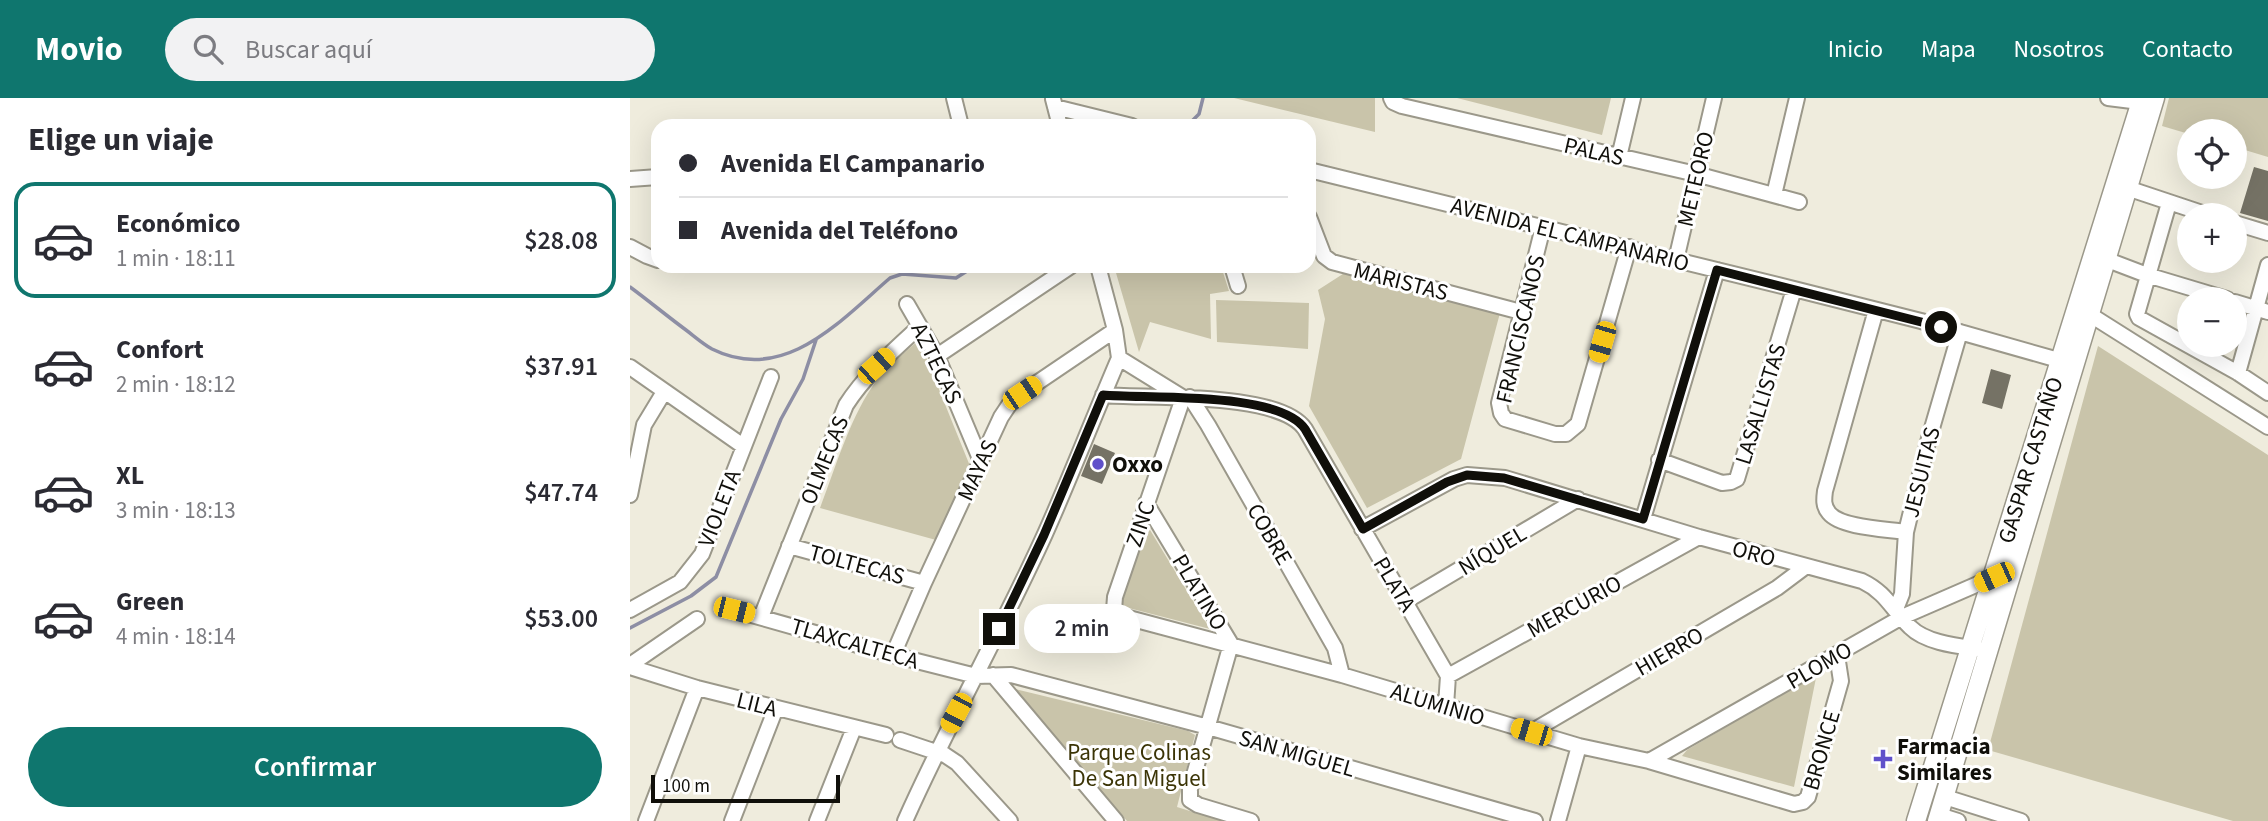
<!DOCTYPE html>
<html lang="es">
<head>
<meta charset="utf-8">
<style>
	:root { --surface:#fff; --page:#f2f2f3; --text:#2b2b33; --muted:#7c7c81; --line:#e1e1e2; --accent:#0f766e }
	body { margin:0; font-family:"Source Sans 3",sans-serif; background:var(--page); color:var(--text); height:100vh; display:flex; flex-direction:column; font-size:26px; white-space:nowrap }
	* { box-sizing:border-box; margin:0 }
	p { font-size:23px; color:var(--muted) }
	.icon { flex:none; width:38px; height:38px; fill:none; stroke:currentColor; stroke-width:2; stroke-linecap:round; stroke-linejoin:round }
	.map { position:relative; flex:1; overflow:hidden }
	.panel { display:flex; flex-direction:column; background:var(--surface); width:630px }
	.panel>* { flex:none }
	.banner { position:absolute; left:21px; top:21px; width:665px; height:154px; border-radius:21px; box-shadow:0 7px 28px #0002; display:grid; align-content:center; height:154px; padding:0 28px; background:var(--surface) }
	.buttons { position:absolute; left:1547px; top:21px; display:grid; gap:14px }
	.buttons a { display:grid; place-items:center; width:70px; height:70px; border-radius:50%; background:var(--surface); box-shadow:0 7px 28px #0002; font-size:35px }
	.scale { position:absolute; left:21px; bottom:18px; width:189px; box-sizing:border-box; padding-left:7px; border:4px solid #100f0a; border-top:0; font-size:19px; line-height:24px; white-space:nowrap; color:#100f0a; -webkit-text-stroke:5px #fff; paint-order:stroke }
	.end { position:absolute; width:32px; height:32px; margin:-16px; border:9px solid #100f0a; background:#fff; box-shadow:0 0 0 4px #fff }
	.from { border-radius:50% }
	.bubble { position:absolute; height:49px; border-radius:24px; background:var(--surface); box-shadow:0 7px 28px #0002; font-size:23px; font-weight:600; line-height:49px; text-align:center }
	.car { position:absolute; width:21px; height:42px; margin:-21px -10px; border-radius:9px; box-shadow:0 0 5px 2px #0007; background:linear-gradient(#f5c518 24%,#345 0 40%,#f5c518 0 76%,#345 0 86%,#f5c518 0) }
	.banner b { display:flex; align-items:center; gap:24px; height:66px; font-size:26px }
	.banner b+b { border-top:2px solid var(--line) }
	.banner i { width:18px; height:18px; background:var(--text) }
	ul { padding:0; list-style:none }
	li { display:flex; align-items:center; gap:21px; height:116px; margin:0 14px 10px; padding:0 14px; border:4px solid transparent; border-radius:21px }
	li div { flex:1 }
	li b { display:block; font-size:26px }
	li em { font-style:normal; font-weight:600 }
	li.current { border-color:var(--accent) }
	li>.icon { width:63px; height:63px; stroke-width:1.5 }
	h2 { padding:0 28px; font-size:32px; line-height:84px }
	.action { display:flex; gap:14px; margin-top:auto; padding:14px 28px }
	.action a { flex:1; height:80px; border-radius:42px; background:var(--accent); color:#fff; font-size:28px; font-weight:600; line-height:80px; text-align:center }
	header { display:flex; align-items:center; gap:42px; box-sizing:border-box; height:98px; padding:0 35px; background:var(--accent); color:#fff }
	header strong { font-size:33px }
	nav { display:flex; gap:38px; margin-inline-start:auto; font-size:24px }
	.search { width:490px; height:63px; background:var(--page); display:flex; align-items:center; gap:18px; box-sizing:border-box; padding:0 24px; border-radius:38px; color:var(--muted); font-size:26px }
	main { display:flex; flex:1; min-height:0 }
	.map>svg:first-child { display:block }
	.green { fill:#c9c4aa }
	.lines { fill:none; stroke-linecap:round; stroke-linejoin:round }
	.stream { stroke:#8d8ea4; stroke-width:3.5 }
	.building { fill:#757265 }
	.minor-casing { stroke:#9b988a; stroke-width:18 }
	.major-casing { stroke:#9b988a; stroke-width:21 }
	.minor { stroke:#fff; stroke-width:14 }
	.major { stroke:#fff; stroke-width:18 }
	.route { stroke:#100f0a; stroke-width:9 }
	.poi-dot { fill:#6051ca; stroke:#fff; stroke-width:2.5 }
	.labels { text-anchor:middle; stroke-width:6; stroke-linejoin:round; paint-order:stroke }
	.street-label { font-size:23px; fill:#100f0a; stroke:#fff }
	.poi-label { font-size:23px; font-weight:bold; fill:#100f0a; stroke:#fff; text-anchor:start }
	.park-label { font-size:23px; fill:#3b3406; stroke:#fff }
</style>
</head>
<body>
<header>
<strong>Movio</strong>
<div class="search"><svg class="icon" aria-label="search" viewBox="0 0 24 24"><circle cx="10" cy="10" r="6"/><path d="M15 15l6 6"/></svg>Buscar aquí</div>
<nav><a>Inicio</a><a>Mapa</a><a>Nosotros</a><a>Contacto</a></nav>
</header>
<main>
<section class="panel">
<h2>Elige un viaje</h2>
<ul>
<li class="current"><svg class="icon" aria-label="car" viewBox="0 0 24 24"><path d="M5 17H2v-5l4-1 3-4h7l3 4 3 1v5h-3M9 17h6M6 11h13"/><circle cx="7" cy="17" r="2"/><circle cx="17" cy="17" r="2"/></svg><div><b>Económico</b><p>1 min · 18:11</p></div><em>$28.08</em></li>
<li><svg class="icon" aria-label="car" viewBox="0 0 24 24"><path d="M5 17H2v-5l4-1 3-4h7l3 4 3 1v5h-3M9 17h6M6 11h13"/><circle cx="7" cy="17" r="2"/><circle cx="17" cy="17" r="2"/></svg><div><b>Confort</b><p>2 min · 18:12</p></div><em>$37.91</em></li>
<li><svg class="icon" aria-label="car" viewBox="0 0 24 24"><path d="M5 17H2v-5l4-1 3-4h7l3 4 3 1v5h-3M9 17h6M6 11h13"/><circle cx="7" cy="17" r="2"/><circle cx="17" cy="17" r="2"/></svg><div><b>XL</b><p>3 min · 18:13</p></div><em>$47.74</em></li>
<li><svg class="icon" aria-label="car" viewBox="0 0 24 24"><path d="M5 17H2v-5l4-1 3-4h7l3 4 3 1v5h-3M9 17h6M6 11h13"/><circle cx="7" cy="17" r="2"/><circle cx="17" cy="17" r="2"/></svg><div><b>Green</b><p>4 min · 18:14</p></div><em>$53.00</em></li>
</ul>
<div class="action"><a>Confirmar</a></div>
</section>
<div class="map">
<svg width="1638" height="723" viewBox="0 0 1638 723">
	<rect width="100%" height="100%" fill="#efecdd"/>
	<!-- green -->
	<path class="green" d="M604,0H745V34Z
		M827,0H981L972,37Z
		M1539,0H1638V59L1605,49V33H1559V36L1532,28Z
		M484,168H591L599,193L580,196L581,241L520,224L509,254Z
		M716,174L870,215L831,361L737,410L679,308L695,221L688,192Z
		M586,202L679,205L678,251L587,244Z
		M289,242L340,368L306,442L190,410C205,371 219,323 242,289C254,270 272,257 289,242Z
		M1468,248L1638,357V723H1603L1358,652Z
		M517,427L580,531L491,508Z
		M1187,575L1164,689L1052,658L1057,652Z
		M381,590L558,633L565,637L547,709L592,723H497Z"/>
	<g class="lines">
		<!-- stream -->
		<path class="stream" d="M559,26L569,16L573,0
			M0,189C19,203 37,218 56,232C64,238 73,246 82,251C154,287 210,223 260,180L272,176L326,180L345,168
			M0,530L61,498L86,479L151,321L173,281L186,242"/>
	</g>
	<!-- building -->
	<path class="building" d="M1624,69L1638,73V123L1610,115Z
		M1361,271L1381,277L1372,311L1352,305Z
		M464,346L485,355L472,386L451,378Z"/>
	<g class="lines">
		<!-- minor casing -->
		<g class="minor-casing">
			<path id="minor" d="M324,0L331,28
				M761,0L763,4L772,8L1066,76L1169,104
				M1478,0L1510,4
				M423,1L430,28
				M425,9L502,28
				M989,59L1003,0
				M679,72L1164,191L1291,223L1439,265
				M0,81L28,79
				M1497,90L1578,117
				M1144,97L1167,0
				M1539,105L1507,216L1509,220L1608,275L1638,295
				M679,119L694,158L702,164L891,214
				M1605,125L1638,135
				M913,129L869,305L871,315L875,321L925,336H936L948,326L999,149
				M0,149L17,158L28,162
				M1475,161L1517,177L1597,201
				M1046,162L1084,0
				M602,168L608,188
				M1605,204L1638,214
				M277,206L307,258L351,363
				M1246,212L1195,393C1194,401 1193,408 1199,415C1211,430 1257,431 1276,434L1298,344L1330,234
				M1459,216L1638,329
				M307,258L441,168
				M489,260L552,299
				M0,269L113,348
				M1608,275L1638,167
				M473,297C518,301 649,293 675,331L818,578L816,608
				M560,299L578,327L705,550L712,577
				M553,300L485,499L484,512L495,519L712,577L949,648L1019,663L1164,706L1173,704L1178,699L1211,583L1207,557
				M1029,362L1092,385L1101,384L1107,381L1164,191
				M0,397L14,327L34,294
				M516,405L601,546L560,691V702L568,707L621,723
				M1013,421L1087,172
				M732,431L824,381L837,377L875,380L1069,439L1232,483C1257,495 1262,512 1280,529C1296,545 1328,548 1349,551
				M159,448L294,485
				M776,503L948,401
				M1266,511L1272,496L1276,434
				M0,512L50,484L72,456L141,279
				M104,512L263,557L346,578L381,577L578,629L905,723
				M131,519L216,307C236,276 263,253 290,228
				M263,557L294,485L371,319L379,307L392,295L485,232
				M0,567L67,521
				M0,569L67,590L256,637
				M363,577L486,723
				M818,578L1069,439
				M901,634L1147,490L1175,469
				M270,642L315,657L327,665L380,723
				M1019,663L1272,519L1364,479
				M1315,699L1391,723
				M1309,717L1328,723
				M16,723L67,590
				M102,723L146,610
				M187,723L224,630
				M275,723C318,626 371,533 415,436C441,378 464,318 489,260L485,232L468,168
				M928,723L949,648"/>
		</g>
		<!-- major casing -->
		<g class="major-casing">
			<path id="major" d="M1286,723L1512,0
				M1307,723L1525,0"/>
		</g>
		<!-- minor -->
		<use href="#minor" class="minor"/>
		<!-- major -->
		<use href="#major" class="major"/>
	</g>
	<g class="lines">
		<!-- route -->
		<path class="route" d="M369,531L414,437L473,297C518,301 649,293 675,331L733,431L817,384L837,377L874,380L1013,421L1087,172L1311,229"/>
	</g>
	<!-- markers -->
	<g class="poi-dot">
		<circle cx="468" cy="366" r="7"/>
		<path d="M1249.5 650.5h7v7h7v7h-7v7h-7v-7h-7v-7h7z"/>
	</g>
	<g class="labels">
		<!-- street labels -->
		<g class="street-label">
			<text transform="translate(964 53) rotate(13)" y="8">PALAS</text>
			<text transform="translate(1065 81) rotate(-77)" y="8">METEORO</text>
			<text transform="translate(940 136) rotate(14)" y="8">AVENIDA EL CAMPANARIO</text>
			<text transform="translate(771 183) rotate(14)" y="8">MARISTAS</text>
			<text transform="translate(890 231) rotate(-77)" y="8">FRANCISCANOS</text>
			<text transform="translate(307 265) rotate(64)" y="8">AZTECAS</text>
			<text transform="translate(1130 306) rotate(-73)" y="8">LASALLISTAS</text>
			<text transform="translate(194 362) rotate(-68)" y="8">OLMECAS</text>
			<text transform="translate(1400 362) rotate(-73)" y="8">GASPAR CASTAÑO</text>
			<text transform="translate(347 372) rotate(-65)" y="8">MAYAS</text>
			<text transform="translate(1291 374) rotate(-76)" y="8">JESUITAS</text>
			<text transform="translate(89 410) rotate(-69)" y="8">VIOLETA</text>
			<text transform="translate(510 426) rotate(-71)" y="8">ZINC</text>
			<text transform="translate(640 436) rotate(60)" y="8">COBRE</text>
			<text transform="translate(862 452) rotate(-31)" y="8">NÍQUEL</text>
			<text transform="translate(1124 455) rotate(15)" y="8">ORO</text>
			<text transform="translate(227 466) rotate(15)" y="8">TOLTECAS</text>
			<text transform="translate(765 486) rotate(59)" y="8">PLATA</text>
			<text transform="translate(570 494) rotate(59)" y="8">PLATINO</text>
			<text transform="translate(944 508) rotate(-29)" y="8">MERCURIO</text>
			<text transform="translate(225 545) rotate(16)" y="8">TLAXCALTECA</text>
			<text transform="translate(1039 553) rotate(-30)" y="8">HIERRO</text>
			<text transform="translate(1189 567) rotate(-30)" y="8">PLOMO</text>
			<text transform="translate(127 606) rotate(14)" y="8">LILA</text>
			<text transform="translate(808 606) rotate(17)" y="8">ALUMINIO</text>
			<text transform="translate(1191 652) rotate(-74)" y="8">BRONCE</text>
			<text transform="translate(667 655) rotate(16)" y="8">SAN MIGUEL</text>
		</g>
		<!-- poi labels -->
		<g class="poi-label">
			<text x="482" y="374">Oxxo</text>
			<text x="1267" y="656">Farmacia<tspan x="1267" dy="26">Similares</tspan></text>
		</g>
		<!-- park labels -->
		<g class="park-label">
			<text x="509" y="662">Parque Colinas<tspan x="509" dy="26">De San Miguel</tspan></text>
		</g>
	</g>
</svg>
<div class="buttons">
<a><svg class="icon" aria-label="locate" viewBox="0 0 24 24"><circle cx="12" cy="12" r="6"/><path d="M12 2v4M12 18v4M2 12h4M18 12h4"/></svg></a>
<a>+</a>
<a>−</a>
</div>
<div class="scale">100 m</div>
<i class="end from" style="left:1311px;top:229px"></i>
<i class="end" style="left:369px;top:531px"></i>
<div class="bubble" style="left:394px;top:506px;width:116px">2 min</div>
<i class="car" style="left:972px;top:244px;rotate:196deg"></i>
<i class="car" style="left:246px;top:268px;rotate:48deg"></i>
<i class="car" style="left:392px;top:295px;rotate:56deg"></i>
<i class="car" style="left:1364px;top:479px;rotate:246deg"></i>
<i class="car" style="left:104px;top:512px;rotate:104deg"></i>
<i class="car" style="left:326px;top:615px;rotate:208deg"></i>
<i class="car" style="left:901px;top:634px;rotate:287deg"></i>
<div class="banner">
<b><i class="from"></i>Avenida El Campanario</b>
<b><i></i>Avenida del Teléfono</b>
</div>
</div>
</main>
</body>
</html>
